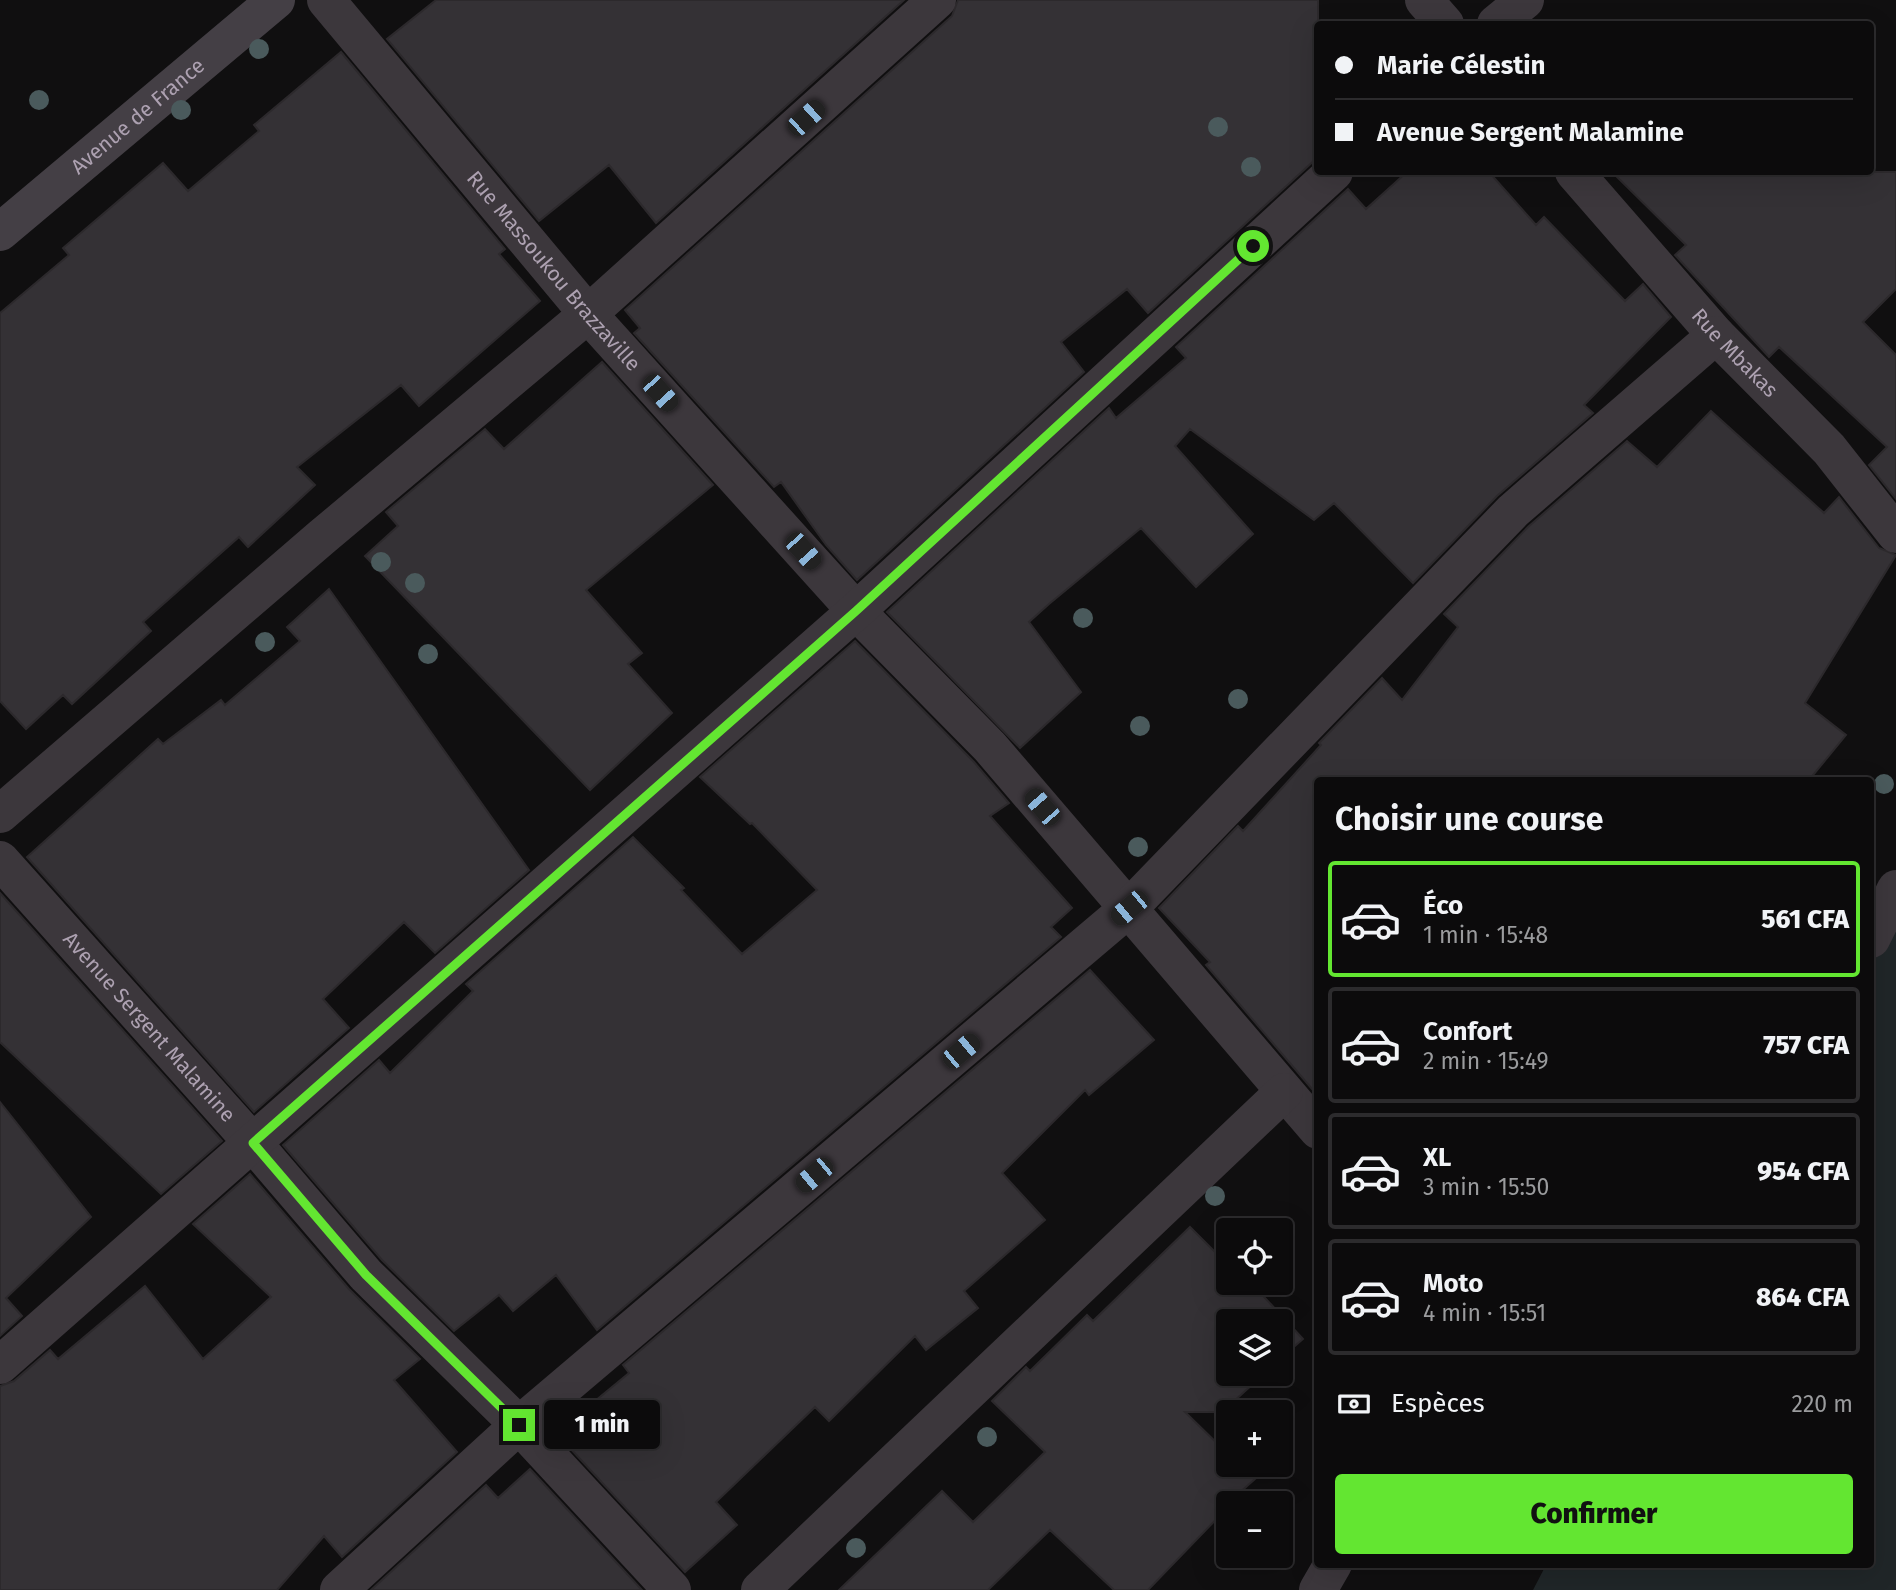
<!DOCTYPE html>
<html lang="fr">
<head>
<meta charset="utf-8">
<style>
	:root { --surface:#0c0b0c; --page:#151415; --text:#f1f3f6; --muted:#9a9b9d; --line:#2c2b2d; --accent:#63e631 }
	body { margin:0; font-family:"Fira Sans",sans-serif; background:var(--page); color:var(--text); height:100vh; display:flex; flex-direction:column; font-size:26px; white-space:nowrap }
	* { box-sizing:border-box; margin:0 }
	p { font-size:23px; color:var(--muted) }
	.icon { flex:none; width:38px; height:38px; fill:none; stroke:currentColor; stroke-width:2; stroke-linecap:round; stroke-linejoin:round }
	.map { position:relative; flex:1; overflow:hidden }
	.sheet { position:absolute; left:1314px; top:777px; width:560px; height:791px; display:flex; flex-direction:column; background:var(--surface); border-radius:7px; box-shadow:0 7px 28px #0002,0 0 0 2px var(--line) }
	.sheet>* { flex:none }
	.guide { position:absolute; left:1314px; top:21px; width:560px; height:154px; border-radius:7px; box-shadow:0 7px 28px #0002,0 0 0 2px var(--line); display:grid; align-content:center; height:154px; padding:0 21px; background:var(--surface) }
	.controls { position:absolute; left:1216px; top:1218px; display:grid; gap:14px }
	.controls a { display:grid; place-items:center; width:77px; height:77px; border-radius:7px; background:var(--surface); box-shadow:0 7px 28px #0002,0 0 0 2px var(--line); font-size:35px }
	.end { position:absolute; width:32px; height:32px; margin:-16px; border:9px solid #63e631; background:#111; box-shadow:0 0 0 4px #111 }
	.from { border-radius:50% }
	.bubble { position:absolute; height:49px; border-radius:7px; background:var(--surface); box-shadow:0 7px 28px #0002,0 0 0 2px var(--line); font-size:23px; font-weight:800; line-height:49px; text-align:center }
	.car { position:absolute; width:21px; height:42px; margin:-21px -10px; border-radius:9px; box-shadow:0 0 5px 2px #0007; background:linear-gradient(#222 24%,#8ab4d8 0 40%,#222 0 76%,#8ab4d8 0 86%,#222 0) }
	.guide b { display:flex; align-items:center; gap:24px; height:66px; font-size:26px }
	.guide b+b { border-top:2px solid var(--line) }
	.guide i { width:18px; height:18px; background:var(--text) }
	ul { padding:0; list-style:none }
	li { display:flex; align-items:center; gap:21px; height:116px; margin:0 14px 10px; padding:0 7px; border:4px solid var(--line); border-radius:7px }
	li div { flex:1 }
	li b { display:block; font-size:26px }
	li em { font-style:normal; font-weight:800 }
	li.selected { border-color:var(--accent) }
	li>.icon { width:63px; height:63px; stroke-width:1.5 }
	h2 { padding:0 21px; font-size:32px; line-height:84px }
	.pay { display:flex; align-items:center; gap:18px; height:77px; padding:0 21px; font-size:26px }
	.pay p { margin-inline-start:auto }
	.button { display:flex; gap:14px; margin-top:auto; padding:14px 21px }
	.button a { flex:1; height:80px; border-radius:7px; background:var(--accent); color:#111; font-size:28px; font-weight:800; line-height:80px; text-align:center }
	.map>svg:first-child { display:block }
	.green { fill:#202628 }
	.building { fill:#343135; stroke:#2c292c; stroke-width:2 }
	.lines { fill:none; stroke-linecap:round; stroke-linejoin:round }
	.minor { stroke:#3c373c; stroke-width:38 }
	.secondary { stroke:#443f45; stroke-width:38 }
	.tree { fill:#4a5a5c }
	.route { stroke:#63e631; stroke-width:9 }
	.labels { text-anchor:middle; stroke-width:7; stroke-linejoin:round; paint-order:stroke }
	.street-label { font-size:21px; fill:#ada1b1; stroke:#0b0a0b }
</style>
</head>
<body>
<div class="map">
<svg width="1896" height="1590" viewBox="0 0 1896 1590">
	<rect width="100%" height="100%" fill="#100f10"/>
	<!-- green -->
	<path class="green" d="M1896,889V1590H1533L1546,1565L1871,1564V939Z"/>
	<!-- building -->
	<path class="building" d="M436,0H904L656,223L609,165L539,221L387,39Z
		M958,0H1318V157L1148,313L1127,289L1061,342L1084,372L857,580L826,545L781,482L774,487L634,333L640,328L625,310L952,16Z
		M341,52L505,249L499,254L540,301L419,406L401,385L297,467L315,485L248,547L239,537L143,622L151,631L72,704L63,695L26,729L0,701V313L69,255L63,248L163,163L188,191L259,131L254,125Z
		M1407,172H1489L1536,225L1544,217L1625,301L1643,284L1671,317L1584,405L1593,413L1497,496L1413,583L1334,503L1314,520L1190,429L1175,446L1253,534L1196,587L1141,528L1049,604L1029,622L1081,692L1020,748L887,612L1109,408L1116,418L1186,358L1176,347L1348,189L1366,209Z
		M1612,172H1896V289L1863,322L1896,355V499L1869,465L1887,447L1779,347L1769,357L1675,255L1686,245Z
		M602,362L713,485L586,590L642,653L628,664L672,713L590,790L365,556L398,526L386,512L485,429L504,449Z
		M1711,411L1824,513L1839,497L1879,548L1896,555L1805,703L1846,735L1809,780H1318V1096L1206,965L1210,962L1159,908L1238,826L1243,831L1321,745L1319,743L1382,678L1402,700L1458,627L1444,614L1528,527L1627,441L1657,467Z
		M329,589L529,870L435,953L404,922L323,999L349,1028L254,1112L27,857L158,739L163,744L221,700L225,705L300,641L287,627Z
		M855,641L974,762L1009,803L990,816L1072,908L1051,927L1061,937L597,1330L556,1275L513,1311L499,1295L454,1331L382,1260L283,1145L379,1060L390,1073L473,991L466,984L633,837L684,888L681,890L742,954L817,890L752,823L750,824L700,777Z
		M0,893L222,1141L161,1194L0,1042Z
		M1090,970L1154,1040L1089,1095L1085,1090L1002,1173L1045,1220L964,1291L978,1308L926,1350L915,1336L829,1421L815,1407L716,1502L737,1525L685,1572L556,1433L629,1373L623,1365Z
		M0,1102L91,1217L6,1298L22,1316L0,1336Z
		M250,1174L349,1289L420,1359L394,1380L457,1452L342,1557L324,1536L277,1590H0V1386L14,1381L50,1350L58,1359L145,1286L203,1359L271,1297L193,1224Z
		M1190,1227L1228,1265V1283L1254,1286L1303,1339L1281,1358V1321H1228V1374H1264L1222,1412H1185L1228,1454V1465H1240L1255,1479L1228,1503V1507L1148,1590H1114L1050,1530L988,1590H839L942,1491L973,1522L1045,1452L992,1401L1026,1367L1030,1371L1087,1315L1093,1321Z
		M530,1469L642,1590H371L486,1485L498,1498Z"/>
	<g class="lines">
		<!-- minor -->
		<g class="minor">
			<path id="s1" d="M326,0L588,314L856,611L990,747L1318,1130"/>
			<path d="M1424,0L1445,24"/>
			<path d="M1496,24L1525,0"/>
			<path id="s2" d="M1574,172L1716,335L1829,449L1896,534"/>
			<path d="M0,814L322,537L588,314L937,0"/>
			<path id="s3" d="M0,860L253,1143L366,1275L519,1425L672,1590"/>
			<path d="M1871,939L1896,889"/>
			<path d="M0,1365L856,611L1334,172"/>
			<path d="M339,1590L519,1425L1129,908L1513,511L1716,335"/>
			<path d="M760,1590L1284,1092"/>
			<path d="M1318,1590L1333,1564"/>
		</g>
		<!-- secondary -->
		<path class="secondary" id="s4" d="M0,232L276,0"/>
	</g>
	<!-- trees -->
	<g class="tree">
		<circle cx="259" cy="49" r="10"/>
		<circle cx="39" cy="100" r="10"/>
		<circle cx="181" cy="110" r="10"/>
		<circle cx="1218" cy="127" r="10"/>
		<circle cx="1251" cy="167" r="10"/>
		<circle cx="381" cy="562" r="10"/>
		<circle cx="415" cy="583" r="10"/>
		<circle cx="1083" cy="618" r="10"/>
		<circle cx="265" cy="642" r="10"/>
		<circle cx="428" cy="654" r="10"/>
		<circle cx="1238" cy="699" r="10"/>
		<circle cx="1140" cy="726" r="10"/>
		<circle cx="1884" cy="784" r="10"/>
		<circle cx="1138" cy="847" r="10"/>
		<circle cx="1215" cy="1196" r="10"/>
		<circle cx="987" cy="1437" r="10"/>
		<circle cx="856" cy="1548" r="10"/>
	</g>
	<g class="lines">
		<!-- route -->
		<path class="route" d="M519,1425L366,1275L253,1143L856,611L1253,246"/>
	</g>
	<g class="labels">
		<!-- street labels -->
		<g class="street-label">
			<text dy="7" stroke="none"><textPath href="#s4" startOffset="180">Avenue de France</textPath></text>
			<text dy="7" stroke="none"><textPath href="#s1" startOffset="354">Rue Massoukou Brazzaville</textPath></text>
			<text dy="7" stroke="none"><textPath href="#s2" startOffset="242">Rue Mbakas</textPath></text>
			<text dy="7" stroke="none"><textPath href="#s3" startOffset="224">Avenue Sergent Malamine</textPath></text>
		</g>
	</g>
</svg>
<div class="controls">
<a><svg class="icon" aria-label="locate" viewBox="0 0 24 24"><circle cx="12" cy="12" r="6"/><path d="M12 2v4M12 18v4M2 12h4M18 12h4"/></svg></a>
<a><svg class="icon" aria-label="layers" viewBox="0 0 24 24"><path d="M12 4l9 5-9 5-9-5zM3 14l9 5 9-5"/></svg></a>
<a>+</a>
<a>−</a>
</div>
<i class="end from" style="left:1253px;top:246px"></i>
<i class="end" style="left:519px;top:1425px"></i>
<div class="bubble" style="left:544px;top:1400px;width:116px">1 min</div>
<i class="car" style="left:806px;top:118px;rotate:48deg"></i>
<i class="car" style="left:660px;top:393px;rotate:138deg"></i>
<i class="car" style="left:803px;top:551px;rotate:138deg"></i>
<i class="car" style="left:1042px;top:807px;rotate:319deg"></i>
<i class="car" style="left:1129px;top:908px;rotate:230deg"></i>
<i class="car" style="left:961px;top:1051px;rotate:50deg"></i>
<i class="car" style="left:814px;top:1175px;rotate:230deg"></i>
<div class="guide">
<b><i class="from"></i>Marie Célestin</b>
<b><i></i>Avenue Sergent Malamine</b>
</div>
<section class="sheet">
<h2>Choisir une course</h2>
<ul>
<li class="selected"><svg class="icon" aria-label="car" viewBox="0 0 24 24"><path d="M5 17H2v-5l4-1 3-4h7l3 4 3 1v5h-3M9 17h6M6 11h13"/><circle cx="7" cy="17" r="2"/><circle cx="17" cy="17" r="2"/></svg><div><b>Éco</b><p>1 min · 15:48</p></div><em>561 CFA</em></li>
<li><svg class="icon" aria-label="car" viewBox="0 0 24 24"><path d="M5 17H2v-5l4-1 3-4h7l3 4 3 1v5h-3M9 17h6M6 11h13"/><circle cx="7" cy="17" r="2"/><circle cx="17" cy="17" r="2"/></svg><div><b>Confort</b><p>2 min · 15:49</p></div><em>757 CFA</em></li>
<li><svg class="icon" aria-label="car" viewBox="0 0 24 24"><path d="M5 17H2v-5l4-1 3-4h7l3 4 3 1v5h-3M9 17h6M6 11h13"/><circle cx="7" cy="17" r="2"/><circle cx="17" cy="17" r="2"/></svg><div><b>XL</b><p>3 min · 15:50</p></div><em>954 CFA</em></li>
<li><svg class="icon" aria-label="car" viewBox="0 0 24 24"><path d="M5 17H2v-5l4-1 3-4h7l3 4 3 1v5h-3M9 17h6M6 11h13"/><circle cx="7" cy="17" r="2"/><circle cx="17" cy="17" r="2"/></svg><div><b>Moto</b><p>4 min · 15:51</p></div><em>864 CFA</em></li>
</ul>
<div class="pay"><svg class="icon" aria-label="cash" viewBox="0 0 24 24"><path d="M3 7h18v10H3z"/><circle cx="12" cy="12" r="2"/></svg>Espèces<p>220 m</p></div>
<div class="button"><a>Confirmer</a></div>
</section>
</div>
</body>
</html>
